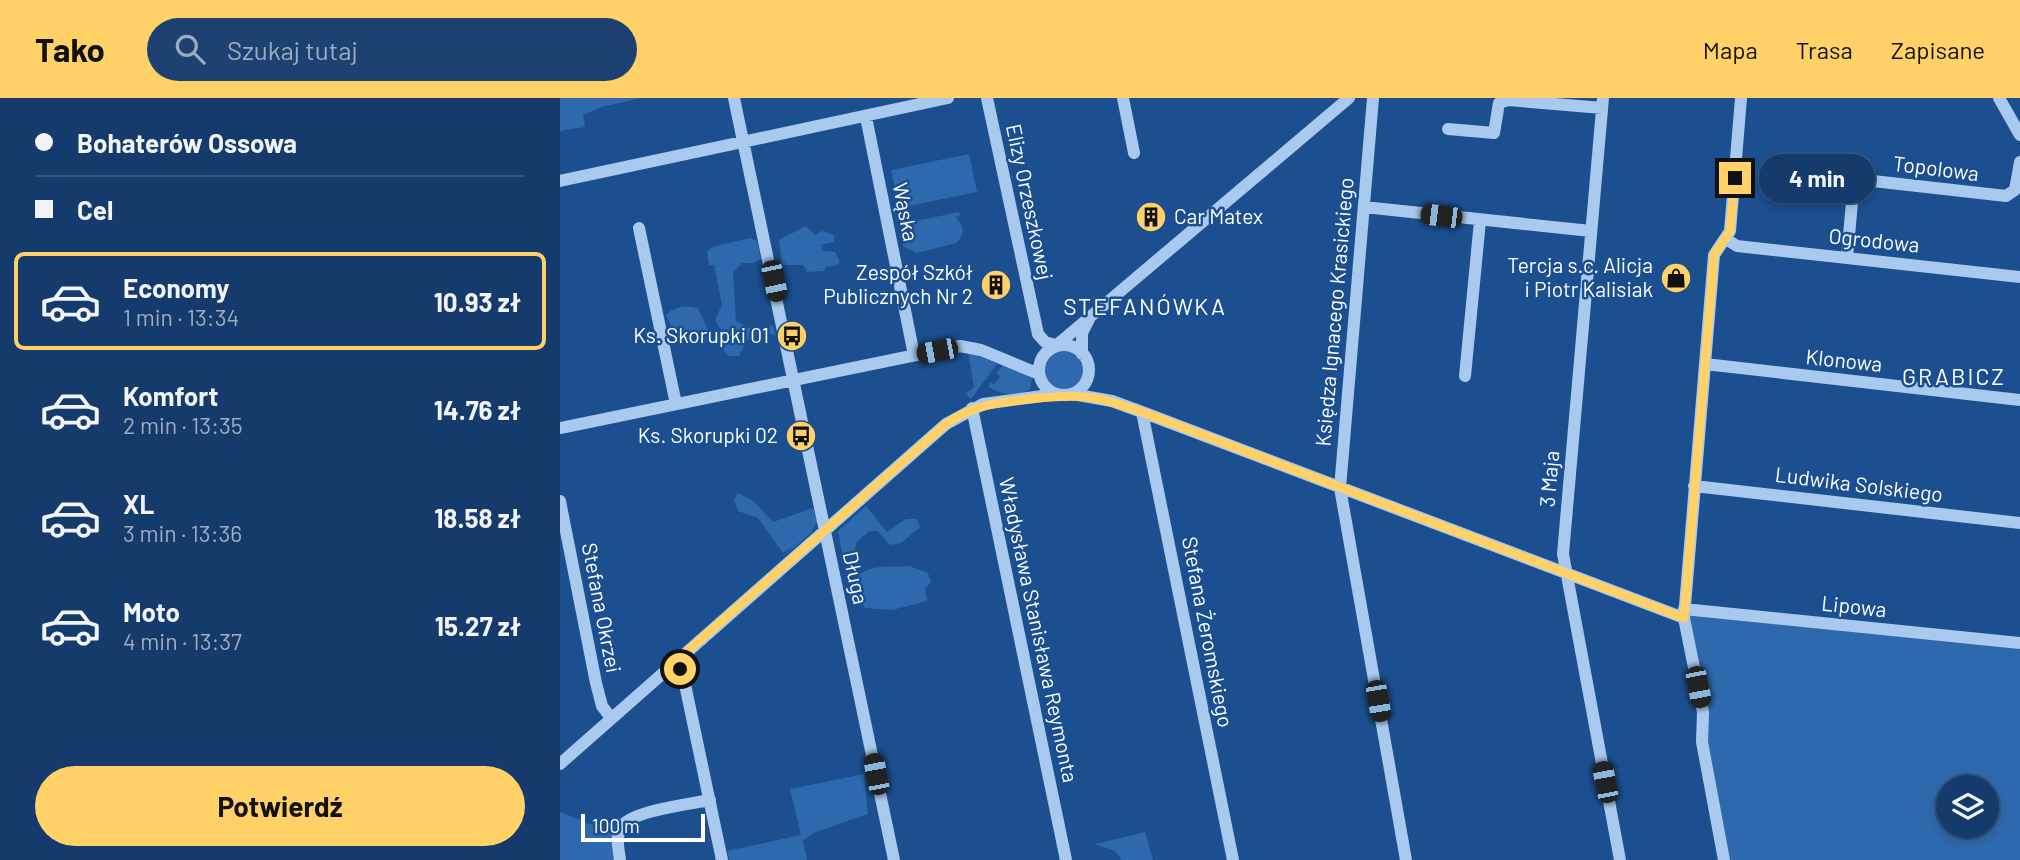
<!DOCTYPE html>
<html lang="pl">
<head>
<meta charset="utf-8">
<style>
	:root { --surface:#143b6b; --page:#1d4271; --text:#f1f3f6; --muted:#9dadc1; --line:#33557e; --accent:#ffd166 }
	body { margin:0; font-family:Barlow,sans-serif; background:var(--page); color:var(--text); height:100vh; display:flex; flex-direction:column; font-size:26px; white-space:nowrap }
	* { box-sizing:border-box; margin:0 }
	p { font-size:23px; color:var(--muted) }
	.icon { flex:none; width:38px; height:38px; fill:none; stroke:currentColor; stroke-width:2; stroke-linecap:round; stroke-linejoin:round }
	.map { position:relative; flex:1; overflow:hidden }
	.sheet { display:flex; flex-direction:column; background:var(--surface); width:560px }
	.sheet>* { flex:none }
	.hud { display:grid; align-content:center; height:154px; padding:0 35px; background:var(--surface) }
	.tools { position:absolute; left:1376px; top:677px; display:grid; gap:14px }
	.tools a { display:grid; place-items:center; width:63px; height:63px; border-radius:50%; background:var(--surface); box-shadow:0 4px 10px #0003,0 0 0 2px var(--line); font-size:35px }
	.scale { position:absolute; left:21px; bottom:18px; width:124px; box-sizing:border-box; padding-left:7px; border:4px solid #fff; border-top:0; font-size:19px; line-height:24px; white-space:nowrap; color:#fff; -webkit-text-stroke:5px #1b4f8f; paint-order:stroke }
	.end { position:absolute; width:32px; height:32px; margin:-16px; border:9px solid #ffd166; background:#111; box-shadow:0 0 0 4px #111 }
	.from { border-radius:50% }
	.bubble { position:absolute; height:49px; border-radius:24px; background:var(--surface); box-shadow:0 4px 10px #0003,0 0 0 2px var(--line); font-size:23px; font-weight:700; line-height:49px; text-align:center }
	.car { position:absolute; width:21px; height:42px; margin:-21px -10px; border-radius:9px; box-shadow:0 0 5px 2px #0007; background:linear-gradient(#222 24%,#8ab4d8 0 40%,#222 0 76%,#8ab4d8 0 86%,#222 0) }
	.hud b { display:flex; align-items:center; gap:24px; height:66px; font-size:26px }
	.hud b+b { border-top:2px solid var(--line) }
	.hud i { width:18px; height:18px; background:var(--text) }
	ul { padding:0; list-style:none }
	li { display:flex; align-items:center; gap:21px; height:98px; margin:0 14px 10px; padding:0 21px; border:4px solid transparent; border-radius:10px }
	li div { flex:1 }
	li b { display:block; font-size:26px }
	li em { font-style:normal; font-weight:700 }
	li.selected { border-color:var(--accent) }
	li>.icon { width:63px; height:63px; stroke-width:1.5 }
	.button { display:flex; gap:14px; margin-top:auto; padding:14px 35px }
	.button a { flex:1; height:80px; border-radius:42px; background:var(--accent); color:#111; font-size:28px; font-weight:700; line-height:80px; text-align:center }
	header { display:flex; align-items:center; gap:42px; box-sizing:border-box; height:98px; padding:0 35px; background:var(--accent); color:#111 }
	header strong { font-size:33px }
	nav { display:flex; gap:38px; margin-inline-start:auto; font-size:24px }
	.search { width:490px; height:63px; background:var(--page); display:flex; align-items:center; gap:18px; box-sizing:border-box; padding:0 24px; border-radius:38px; color:var(--muted); font-size:26px }
	main { display:flex; flex:1; min-height:0 }
	.map>svg:first-child { display:block }
	.green { fill:#2e69ad; fill-rule:evenodd }
	.lines { fill:none; stroke-linecap:round; stroke-linejoin:round }
	.minor { stroke:#a9c9ee; stroke-width:12 }
	.route { stroke:#ffd166; stroke-width:9 }
	.labels { text-anchor:middle; stroke-width:5; stroke-linejoin:round; paint-order:stroke }
	.street-label { font-size:21px; fill:#fff; stroke:#1b4f8f }
	.poi-label { font-size:21px; fill:#fff; stroke:#1b4f8f; text-anchor:end }
	.neighbourhood-label { font-size:23px; letter-spacing:2px; fill:#fff; stroke:#1b4f8f }
</style>
</head>
<body>
<header>
<strong>Tako</strong>
<div class="search"><svg class="icon" aria-label="search" viewBox="0 0 24 24"><circle cx="10" cy="10" r="6"/><path d="M15 15l6 6"/></svg>Szukaj tutaj</div>
<nav><a>Mapa</a><a>Trasa</a><a>Zapisane</a></nav>
</header>
<main>
<section class="sheet">
<div class="hud">
<b><i class="from"></i>Bohaterów Ossowa</b>
<b><i></i>Cel</b>
</div>
<ul>
<li class="selected"><svg class="icon" aria-label="car" viewBox="0 0 24 24"><path d="M5 17H2v-5l4-1 3-4h7l3 4 3 1v5h-3M9 17h6M6 11h13"/><circle cx="7" cy="17" r="2"/><circle cx="17" cy="17" r="2"/></svg><div><b>Economy</b><p>1 min · 13:34</p></div><em>10.93 zł</em></li>
<li><svg class="icon" aria-label="car" viewBox="0 0 24 24"><path d="M5 17H2v-5l4-1 3-4h7l3 4 3 1v5h-3M9 17h6M6 11h13"/><circle cx="7" cy="17" r="2"/><circle cx="17" cy="17" r="2"/></svg><div><b>Komfort</b><p>2 min · 13:35</p></div><em>14.76 zł</em></li>
<li><svg class="icon" aria-label="car" viewBox="0 0 24 24"><path d="M5 17H2v-5l4-1 3-4h7l3 4 3 1v5h-3M9 17h6M6 11h13"/><circle cx="7" cy="17" r="2"/><circle cx="17" cy="17" r="2"/></svg><div><b>XL</b><p>3 min · 13:36</p></div><em>18.58 zł</em></li>
<li><svg class="icon" aria-label="car" viewBox="0 0 24 24"><path d="M5 17H2v-5l4-1 3-4h7l3 4 3 1v5h-3M9 17h6M6 11h13"/><circle cx="7" cy="17" r="2"/><circle cx="17" cy="17" r="2"/></svg><div><b>Moto</b><p>4 min · 13:37</p></div><em>15.27 zł</em></li>
</ul>
<div class="button"><a>Potwierdź</a></div>
</section>
<div class="map">
<svg width="1460" height="762" viewBox="0 0 1460 762">
	<rect width="100%" height="100%" fill="#1b4f8f"/>
	<!-- green -->
	<path class="green" d="M0,0H82L41,9L23,17L25,29L0,33Z
		M409,56L417,94L339,110L331,72Z
		M399,114L400,118L395,119C405,127 405,137 396,145L357,155L343,148L342,126Z
		M246,128L255,137L262,133L274,137V144L261,147L263,153L275,154L280,163L277,167L266,169L264,173L247,174L243,167H222L219,142Z
		M190,140L197,143L201,161L193,165H182L173,174L176,223L189,230L213,228L216,237L202,235L187,242L179,258H169L157,245L143,242L132,233L115,237L106,217C115,208 125,207 138,210L151,238L159,241L163,236L155,222L162,207L154,167H149L147,154L152,149Z
		M483 272a21 21 0 1 1 42 0a21 21 0 1 1-42 0Z
		M404,251L437,266L411,301L406,296L414,289L408,254L396,256L395,253Z
		M445,265L472,279L470,291C455,301 443,296 428,289L430,284L434,286L440,279L436,275Z
		M178,395L192,402L213,424L253,410L257,424L251,435L222,460L233,448L223,455L198,420L178,413L174,402Z
		M306,408L327,434L346,421H357L360,429L341,445L330,447L318,433H309L297,444L292,459L283,460L278,433Z
		M349,468L368,475L371,484L365,490L367,503L332,512L305,510L296,494V480C309,465 330,470 349,468Z
		M1127,515L1460,549V762H1167ZM1388,690H1426V728H1388Z
		M304,676L308,716L253,735L243,743L247,762H169L167,753L241,737L230,691Z
		M0,714L52,735L56,762H0Z
		M585,734L593,762H562L555,753L535,746Z"/>
	<g class="lines">
		<!-- minor -->
		<path class="minor" d="M174,0L334,762
			M427,0L478,236L485,244L495,247
			M563,0L574,55
			M813,0L780,390L846,762
			M1043,0L1003,456L1060,762
			M1439,0L1460,37
			M306,19L354,257
			M888,31L934,35L939,5L948,2L1042,10
			M0,83L388,0
			M804,109L1031,133
			M79,130L116,306
			M1166,141L1177,148L1460,179
			M1287,160L1293,93L1297,84L1304,82L1446,98L1455,92L1460,64
			M498,246L789,0
			M479 272a25 25 0 1 1 50 0a25 25 0 1 1-50 0Z
			M522,256V235L529,221
			M1145,266L1460,302
			M905,278L920,123
			M512,296L552,303L582,314L1124,520
			M412,310L506,762
			M582,314L673,762
			M0,330L400,248L421,252L479,276
			M1134,388L1460,425
			M0,403L36,585L42,608L51,620
			M1124,511L1460,545
			M115,564L123,577L162,762
			M0,666L386,326L423,306L497,296
			M60,762C59,752 55,739 61,729C71,713 130,706 150,702
			M1164,762L1142,644L1143,614L1124,520L1154,157L1170,133L1181,0"/>
	</g>
	<g class="lines">
		<!-- route -->
		<path class="route" d="M120,571L115,564L386,326C416,305 442,304 478,300C524,296 537,298 582,314L1124,520L1154,157L1170,133L1175,80"/>
	</g>
	<!-- icons -->
	<defs>
		<g id="building-disc" transform="scale(1.575)"><circle r="9.5" fill="#ffd166" stroke="#1b4f8f"/><path d="M-4-6H4V6H1V3H-1V6H-4ZM-2.5-4.3h1.7v1.8h-1.7ZM.8-4.3h1.7v1.8H.8ZM-2.5-1h1.7V.8h-1.7ZM.8-1h1.7V.8H.8Z" fill="#111"/></g>
		<g id="shop-disc" transform="scale(1.575)"><circle r="9.5" fill="#ffd166" stroke="#1b4f8f"/><path d="M-5-2.5h2.3a2.7 3.5 0 0 1 5.4 0H5L5.5 6h-11ZM-1.5-2.5h3a1.5 2.3 0 0 0-3 0Z" fill="#111"/></g>
		<g id="bus-disc" transform="scale(1.575)"><circle r="9.5" fill="#ffd166" stroke="#1b4f8f"/><path d="M-5-6H5V4H4V6H2V4H-2V6H-4V4H-5ZM-3.5-4V0h7V-4ZM-3.5 1.2v1.5H-2V1.2ZM2 1.2v1.5H3.5V1.2Z" fill="#111"/></g>
	</defs>
	<g fill-rule="evenodd">
		<use href="#building-disc" x="591" y="119"/>
		<use href="#shop-disc" x="1116" y="180"/>
		<use href="#building-disc" x="436" y="187"/>
		<use href="#bus-disc" x="232" y="238"/>
		<use href="#bus-disc" x="241" y="338"/>
	</g>
	<g class="labels">
		<!-- street labels -->
		<g class="street-label">
			<text transform="translate(1376 71) rotate(7)" y="7">Topolowa</text>
			<text transform="translate(469 104) rotate(78)" y="7">Elizy Orzeszkowej</text>
			<text transform="translate(345 114) rotate(79)" y="7">Wąska</text>
			<text transform="translate(1314 143) rotate(6)" y="7">Ogrodowa</text>
			<text transform="translate(775 214) rotate(-85)" y="7">Księdza Ignacego Krasickiego</text>
			<text transform="translate(1284 263) rotate(6)" y="7">Klonowa</text>
			<text transform="translate(990 381) rotate(-85)" y="7">3 Maja</text>
			<text transform="translate(1299 387) rotate(7)" y="7">Ludwika Solskiego</text>
			<text transform="translate(295 480) rotate(78)" y="7">Długa</text>
			<text transform="translate(1294 509) rotate(6)" y="7">Lipowa</text>
			<text transform="translate(41 510) rotate(79)" y="7">Stefana Okrzei</text>
			<text transform="translate(478 532) rotate(78)" y="7">Władysława Stanisława Reymonta</text>
			<text transform="translate(647 534) rotate(79)" y="7">Stefana Żeromskiego</text>
		</g>
		<!-- poi labels -->
		<g class="poi-label">
			<text x="614" y="126" text-anchor="start">Car Matex</text>
			<text x="1093" y="175">Tercja s.c. Alicja<tspan x="1093" dy="24">i Piotr Kalisiak</tspan></text>
			<text x="413" y="182">Zespół Szkół<tspan x="413" dy="24">Publicznych Nr 2</tspan></text>
			<text x="209" y="245">Ks. Skorupki 01</text>
			<text x="218" y="345">Ks. Skorupki 02</text>
		</g>
		<!-- neighbourhood labels -->
		<g class="neighbourhood-label">
			<text x="585" y="217">STEFANÓWKA</text>
			<text x="1394" y="287">GRABICZ</text>
		</g>
	</g>
</svg>
<div class="tools">
<a><svg class="icon" aria-label="layers" viewBox="0 0 24 24"><path d="M12 4l9 5-9 5-9-5zM3 14l9 5 9-5"/></svg></a>
</div>
<div class="scale">100 m</div>
<i class="end from" style="left:120px;top:571px"></i>
<i class="end" style="left:1175px;top:80px"></i>
<div class="bubble" style="left:1199px;top:56px;width:116px">4 min</div>
<i class="car" style="left:881px;top:118px;rotate:277deg"></i>
<i class="car" style="left:214px;top:183px;rotate:168deg"></i>
<i class="car" style="left:377px;top:253px;rotate:259deg"></i>
<i class="car" style="left:1138px;top:589px;rotate:169deg"></i>
<i class="car" style="left:818px;top:603px;rotate:170deg"></i>
<i class="car" style="left:316px;top:676px;rotate:349deg"></i>
<i class="car" style="left:1045px;top:684px;rotate:349deg"></i>
</div>
</main>
</body>
</html>
